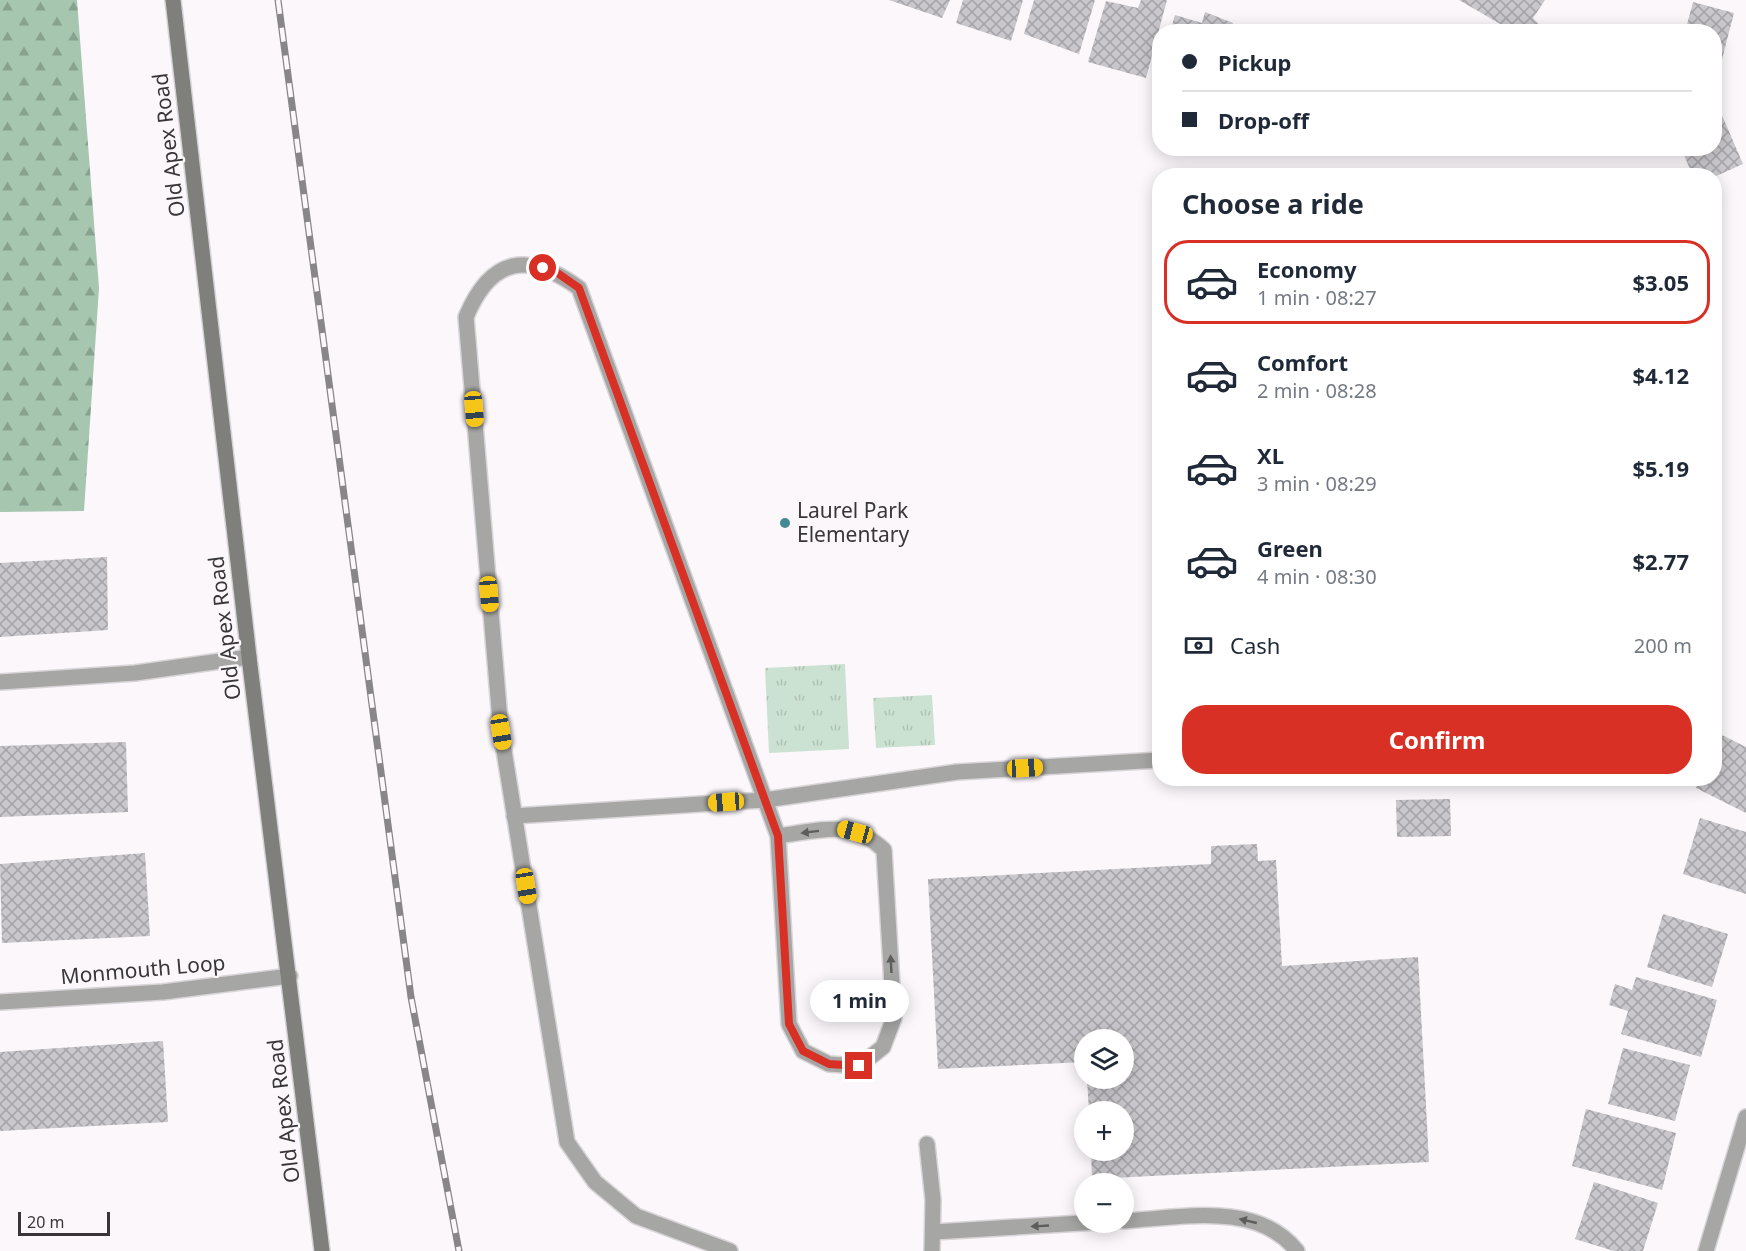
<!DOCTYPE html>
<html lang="en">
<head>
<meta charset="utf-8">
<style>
	:root { --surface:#fff; --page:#f2f2f3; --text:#1f2937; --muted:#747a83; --line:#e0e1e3; --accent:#d93025 }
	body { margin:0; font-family:"Noto Sans",sans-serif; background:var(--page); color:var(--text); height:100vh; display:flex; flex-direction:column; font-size:22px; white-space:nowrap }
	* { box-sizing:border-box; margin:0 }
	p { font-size:20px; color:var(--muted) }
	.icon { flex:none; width:33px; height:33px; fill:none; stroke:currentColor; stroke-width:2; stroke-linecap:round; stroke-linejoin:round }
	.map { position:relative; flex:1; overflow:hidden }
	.side { position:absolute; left:1152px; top:168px; width:570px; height:618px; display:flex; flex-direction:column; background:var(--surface); border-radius:24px; box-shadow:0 3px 15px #0003 }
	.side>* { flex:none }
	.banner { position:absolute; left:1152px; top:24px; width:570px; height:132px; border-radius:24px; box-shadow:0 3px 15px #0003; display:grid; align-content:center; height:132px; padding:0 30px; background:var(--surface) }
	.controls { position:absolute; left:1074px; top:1029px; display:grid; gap:12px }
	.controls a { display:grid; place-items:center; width:60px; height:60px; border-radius:50%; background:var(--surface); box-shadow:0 3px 15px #0003; font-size:30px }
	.scale { position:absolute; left:18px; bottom:15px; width:92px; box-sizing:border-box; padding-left:6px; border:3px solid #383638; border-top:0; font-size:16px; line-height:21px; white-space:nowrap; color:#383638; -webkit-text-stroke:4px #fbf7fb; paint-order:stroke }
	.end { position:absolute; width:27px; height:27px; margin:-14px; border:8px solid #d93025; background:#fff; box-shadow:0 0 0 3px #fff }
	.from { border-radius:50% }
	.bubble { position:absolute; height:42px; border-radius:21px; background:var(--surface); box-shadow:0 3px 15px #0003; font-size:20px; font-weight:700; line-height:42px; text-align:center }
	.car { position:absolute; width:18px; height:36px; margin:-18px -9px; border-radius:8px; box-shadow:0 0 4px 2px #0007; background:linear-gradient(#f5c518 24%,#345 0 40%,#f5c518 0 76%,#345 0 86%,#f5c518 0) }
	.banner b { display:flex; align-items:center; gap:21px; height:57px; font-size:22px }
	.banner b+b { border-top:2px solid var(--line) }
	.banner i { width:15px; height:15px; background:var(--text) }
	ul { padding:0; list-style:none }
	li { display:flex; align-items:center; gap:18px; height:84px; margin:0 12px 9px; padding:0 18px; border:3px solid transparent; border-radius:24px }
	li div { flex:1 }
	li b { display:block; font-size:22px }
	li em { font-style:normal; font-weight:700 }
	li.current { border-color:var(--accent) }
	li>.icon { width:54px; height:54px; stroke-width:1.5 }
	h2 { padding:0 30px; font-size:27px; line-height:72px }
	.pay { display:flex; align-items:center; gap:15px; height:66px; padding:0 30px; font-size:22px }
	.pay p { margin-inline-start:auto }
	.cta { display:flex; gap:12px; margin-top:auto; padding:12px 30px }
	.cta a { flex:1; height:69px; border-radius:24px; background:var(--accent); color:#fff; font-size:24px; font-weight:700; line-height:69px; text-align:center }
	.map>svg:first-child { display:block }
	.forest { fill:url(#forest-firs) }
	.park { fill:url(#park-tufts) }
	.building { fill:url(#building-cross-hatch) }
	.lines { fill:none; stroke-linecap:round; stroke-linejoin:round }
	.lane-casing { stroke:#d8d4d8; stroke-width:18 }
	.street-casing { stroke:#d8d4d8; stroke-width:18 }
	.secondary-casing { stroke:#d8d4d8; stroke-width:18 }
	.lane { stroke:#a6a6a4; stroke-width:15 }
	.street { stroke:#a6a6a4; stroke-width:15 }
	.secondary { stroke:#7f7f7c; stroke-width:15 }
	.rail-casing { stroke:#898689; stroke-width:7 }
	.rail { stroke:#fbf7fb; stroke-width:4.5; stroke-dasharray:14; stroke-linecap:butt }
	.oneway { fill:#5e5d5e }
	.route { stroke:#d93025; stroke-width:8 }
	.poi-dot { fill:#438a93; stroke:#fbf7fb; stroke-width:2 }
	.labels { text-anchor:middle; stroke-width:4.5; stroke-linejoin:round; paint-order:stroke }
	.street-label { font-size:21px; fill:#383638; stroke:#fbf7fb }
	.poi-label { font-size:21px; fill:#383638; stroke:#fbf7fb; text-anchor:start }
</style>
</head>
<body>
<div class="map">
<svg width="1746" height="1251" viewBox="0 0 1746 1251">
	<defs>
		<pattern id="forest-firs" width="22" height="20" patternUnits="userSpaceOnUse" patternTransform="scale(1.5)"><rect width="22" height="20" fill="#a6c6b0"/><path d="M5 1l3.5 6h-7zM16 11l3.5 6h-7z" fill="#88a290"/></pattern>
		<pattern id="park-tufts" width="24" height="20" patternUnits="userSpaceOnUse" patternTransform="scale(1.5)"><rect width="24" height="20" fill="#cbe1d1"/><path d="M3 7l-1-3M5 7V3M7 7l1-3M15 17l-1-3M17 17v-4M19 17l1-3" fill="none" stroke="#afc2b4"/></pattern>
		<pattern id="building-cross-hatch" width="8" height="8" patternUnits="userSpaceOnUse" patternTransform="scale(1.5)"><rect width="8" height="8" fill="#c9c7cc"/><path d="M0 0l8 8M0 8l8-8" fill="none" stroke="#a4a2a7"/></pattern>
	</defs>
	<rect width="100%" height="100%" fill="#fbf7fb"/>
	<!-- forest -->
	<path class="forest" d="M0,0H77L99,288L84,511L0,512Z"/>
	<!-- park -->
	<path class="park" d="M845,664L849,749L769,753L765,668Z
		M932,695L935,745L876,748L873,698Z"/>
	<!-- building -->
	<path class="building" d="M889,0H950L942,18Z
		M963,0H1023L1011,41L956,23Z
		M1034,0H1095L1079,54L1024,34Z
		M1141,0H1167L1146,78L1088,62L1106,1L1138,8Z
		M1459,0H1545L1533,18L1541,27L1538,32H1514Z
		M1693,2L1734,13L1715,86L1714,32H1685Z
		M1205,12L1233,23L1230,32H1170L1175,15L1202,23Z
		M1721,113L1743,164L1714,177L1693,176L1681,148H1714V116Z
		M107,557L108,630L0,637V563Z
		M1714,731L1746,747V813L1696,788L1701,778H1714Z
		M126,742L128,812L0,817V746Z
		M1450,799L1451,836L1397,837L1396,800Z
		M1700,818L1746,832V894L1683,874Z
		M1257,844L1258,861L1276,860L1282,966L1418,957L1429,1162L1092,1179L1091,1150H1124V1112H1089L1087,1078H1124V1040H1084V1062L938,1069L928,879L1211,864V846Z
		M145,853L150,936L2,943L0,864Z
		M1663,914L1728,934L1712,987L1647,967Z
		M1636,977L1717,1000L1701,1057L1621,1034L1628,1011L1609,1005L1615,984L1632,990Z
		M163,1041L168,1122L0,1131V1052Z
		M1623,1048L1690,1065L1675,1121L1608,1104Z
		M1586,1109L1676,1133L1662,1190L1572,1166Z
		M1594,1182L1658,1203L1643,1251H1614L1575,1239Z"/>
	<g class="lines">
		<!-- lane casing -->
		<g class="lane-casing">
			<path id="lane" d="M514,816L765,800L957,772L1160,760
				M927,1144L933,1200L932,1251
				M1124,1221C1180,1218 1257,1200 1297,1251
				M934,1232L1098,1222
				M730,1251L636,1216L595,1182L567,1142L501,732L466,317C491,257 528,251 579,288L778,836L789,1024L803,1051L829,1064L859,1066L883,1047L894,1018L884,850C851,818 819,831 778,836"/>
		</g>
		<!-- street casing -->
		<g class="street-casing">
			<path id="street" d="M0,682L135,673L249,657
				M0,1002L163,992L290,976
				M1706,1251L1746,1117"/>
		</g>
		<!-- secondary casing -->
		<g class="secondary-casing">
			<path id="secondary" d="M173,0L249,657L322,1251"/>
		</g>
		<!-- lane -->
		<use href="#lane" class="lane"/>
		<!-- street -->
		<use href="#street" class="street"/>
		<!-- secondary -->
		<use href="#secondary" class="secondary"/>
		<!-- rail casing -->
		<g class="rail-casing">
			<path id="rail" d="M278,0L411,997L459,1251"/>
		</g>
		<!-- rail -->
		<use href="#rail" class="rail"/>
	</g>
	<!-- one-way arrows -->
	<defs><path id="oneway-solid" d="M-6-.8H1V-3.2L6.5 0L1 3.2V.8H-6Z" transform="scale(1.5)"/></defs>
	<g class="oneway">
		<use href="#oneway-solid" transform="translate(810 832) rotate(173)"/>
		<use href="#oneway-solid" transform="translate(891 964) rotate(-93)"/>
		<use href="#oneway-solid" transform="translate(1248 1221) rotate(-167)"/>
		<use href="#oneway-solid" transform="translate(1040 1226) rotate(177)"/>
	</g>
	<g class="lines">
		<!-- route -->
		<path class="route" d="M543,268L556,272L579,288L778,836L789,1024L803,1051L829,1064L859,1066"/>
	</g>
	<!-- markers -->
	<circle class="poi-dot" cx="785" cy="523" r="6"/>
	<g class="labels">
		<!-- street labels -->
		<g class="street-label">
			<text transform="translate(169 145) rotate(-97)" y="7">Old Apex Road</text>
			<text transform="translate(225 628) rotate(-97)" y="7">Old Apex Road</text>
			<text transform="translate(143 970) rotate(-5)" y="7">Monmouth Loop</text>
			<text transform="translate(284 1111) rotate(-97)" y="7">Old Apex Road</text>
		</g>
		<!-- poi labels -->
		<g class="poi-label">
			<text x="797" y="518">Laurel Park<tspan x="797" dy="24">Elementary</tspan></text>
		</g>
	</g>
</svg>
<div class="controls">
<a><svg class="icon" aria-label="layers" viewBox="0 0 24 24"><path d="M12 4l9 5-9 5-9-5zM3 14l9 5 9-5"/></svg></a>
<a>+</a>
<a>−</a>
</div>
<div class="scale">20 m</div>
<i class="end from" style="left:543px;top:268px"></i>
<i class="end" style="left:859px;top:1066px"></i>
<div class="bubble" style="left:810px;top:980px;width:99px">1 min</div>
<i class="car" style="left:474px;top:409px;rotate:175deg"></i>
<i class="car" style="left:489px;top:594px;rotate:175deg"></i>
<i class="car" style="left:501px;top:732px;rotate:171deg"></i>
<i class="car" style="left:1025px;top:768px;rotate:87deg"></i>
<i class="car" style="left:726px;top:802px;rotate:266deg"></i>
<i class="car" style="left:855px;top:832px;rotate:285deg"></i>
<i class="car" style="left:526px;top:886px;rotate:171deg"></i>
<div class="banner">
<b><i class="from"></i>Pickup</b>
<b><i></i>Drop-off</b>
</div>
<section class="side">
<h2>Choose a ride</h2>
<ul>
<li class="current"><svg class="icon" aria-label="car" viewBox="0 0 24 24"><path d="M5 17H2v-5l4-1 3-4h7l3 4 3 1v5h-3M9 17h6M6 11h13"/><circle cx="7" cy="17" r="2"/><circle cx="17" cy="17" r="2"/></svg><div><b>Economy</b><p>1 min · 08:27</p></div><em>$3.05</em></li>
<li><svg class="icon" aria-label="car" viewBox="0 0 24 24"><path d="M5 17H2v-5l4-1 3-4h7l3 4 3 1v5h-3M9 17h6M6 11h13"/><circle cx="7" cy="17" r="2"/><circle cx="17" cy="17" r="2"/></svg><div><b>Comfort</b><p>2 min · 08:28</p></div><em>$4.12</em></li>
<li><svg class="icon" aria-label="car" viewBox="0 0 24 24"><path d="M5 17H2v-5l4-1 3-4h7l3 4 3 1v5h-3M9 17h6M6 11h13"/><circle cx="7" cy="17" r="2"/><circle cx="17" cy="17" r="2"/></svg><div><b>XL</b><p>3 min · 08:29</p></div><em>$5.19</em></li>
<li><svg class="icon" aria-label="car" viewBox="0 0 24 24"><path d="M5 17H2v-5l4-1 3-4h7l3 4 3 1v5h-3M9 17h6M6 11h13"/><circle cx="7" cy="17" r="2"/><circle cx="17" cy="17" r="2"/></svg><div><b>Green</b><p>4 min · 08:30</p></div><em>$2.77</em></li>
</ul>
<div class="pay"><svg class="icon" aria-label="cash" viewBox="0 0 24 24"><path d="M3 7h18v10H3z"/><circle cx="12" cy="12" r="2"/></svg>Cash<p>200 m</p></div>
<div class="cta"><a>Confirm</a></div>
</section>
</div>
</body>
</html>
